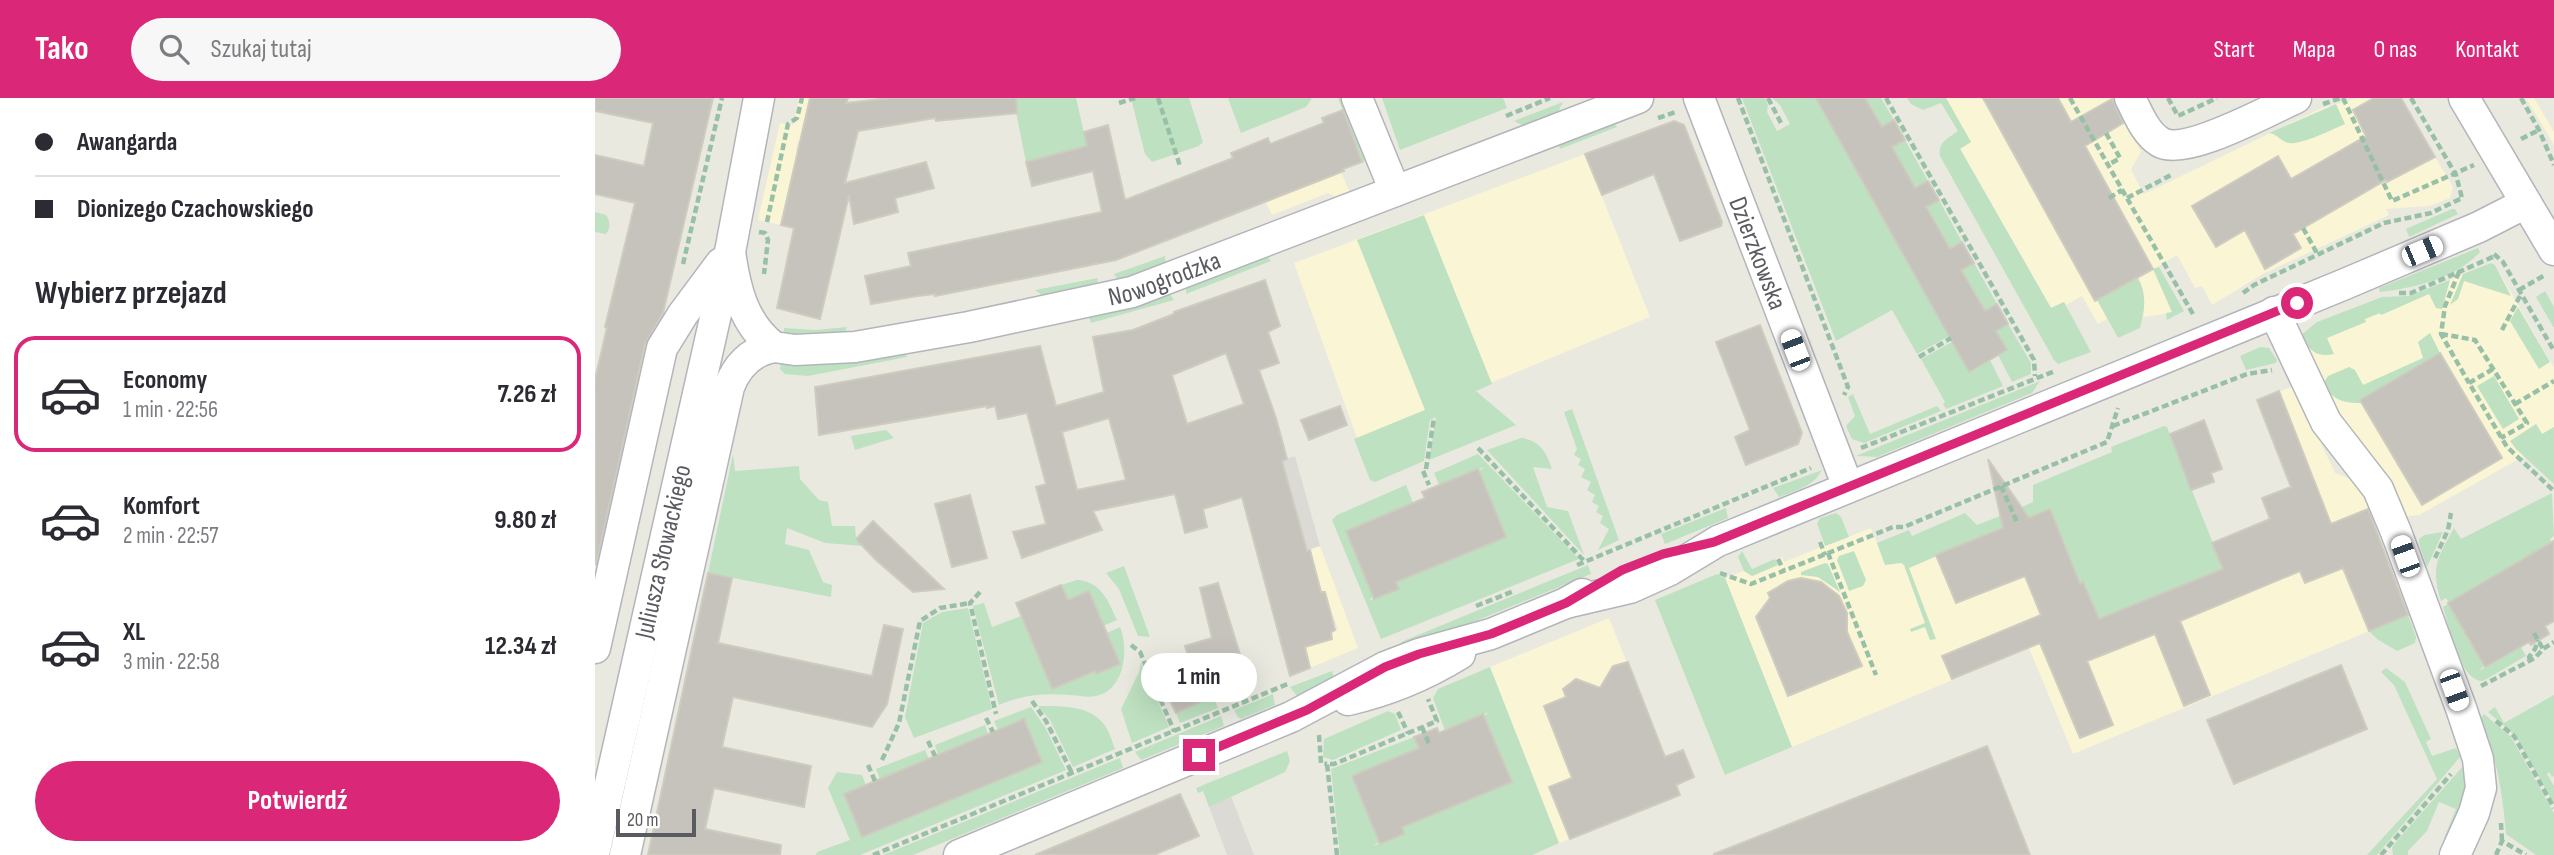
<!DOCTYPE html>
<html lang="pl">
<head>
<meta charset="utf-8">
<style>
	:root { --surface:#fff; --page:#f7f7f7; --text:#2b2b33; --muted:#7c7c81; --line:#e1e1e2; --accent:#db2777 }
	body { margin:0; font-family:"Sofia Sans Condensed",sans-serif; background:var(--page); color:var(--text); height:100vh; display:flex; flex-direction:column; font-size:26px; white-space:nowrap }
	* { box-sizing:border-box; margin:0 }
	p { font-size:23px; color:var(--muted) }
	.icon { flex:none; width:38px; height:38px; fill:none; stroke:currentColor; stroke-width:2; stroke-linecap:round; stroke-linejoin:round }
	.map { position:relative; flex:1; overflow:hidden }
	.drawer { display:flex; flex-direction:column; background:var(--surface); width:595px }
	.drawer>* { flex:none }
	.guide { display:grid; align-content:center; height:154px; padding:0 35px; background:var(--surface) }
	.scale { position:absolute; left:21px; bottom:18px; width:80px; box-sizing:border-box; padding-left:7px; border:4px solid #595b60; border-top:0; font-size:19px; line-height:24px; white-space:nowrap; color:#595b60; -webkit-text-stroke:5px #fff; paint-order:stroke }
	.end { position:absolute; width:32px; height:32px; margin:-16px; border:9px solid #db2777; background:#fff; box-shadow:0 0 0 4px #fff }
	.from { border-radius:50% }
	.bubble { position:absolute; height:49px; border-radius:24px; background:var(--surface); box-shadow:0 7px 28px #0002; font-size:23px; font-weight:700; line-height:49px; text-align:center }
	.car { position:absolute; width:21px; height:42px; margin:-21px -10px; border-radius:9px; box-shadow:0 0 5px 2px #0007; background:linear-gradient(#fff 24%,#345 0 40%,#fff 0 76%,#345 0 86%,#fff 0) }
	.guide b { display:flex; align-items:center; gap:24px; height:66px; font-size:26px }
	.guide b+b { border-top:2px solid var(--line) }
	.guide i { width:18px; height:18px; background:var(--text) }
	ul { padding:0; list-style:none }
	li { display:flex; align-items:center; gap:21px; height:116px; margin:0 14px 10px; padding:0 21px; border:4px solid transparent; border-radius:21px }
	li div { flex:1 }
	li b { display:block; font-size:26px }
	li em { font-style:normal; font-weight:700 }
	li.active { border-color:var(--accent) }
	li>.icon { width:63px; height:63px; stroke-width:1.5 }
	h2 { padding:0 35px; font-size:32px; line-height:84px }
	.button { display:flex; gap:14px; margin-top:auto; padding:14px 35px }
	.button a { flex:1; height:80px; border-radius:42px; background:var(--accent); color:#fff; font-size:28px; font-weight:700; line-height:80px; text-align:center }
	header { display:flex; align-items:center; gap:42px; box-sizing:border-box; height:98px; padding:0 35px; background:var(--accent); color:#fff }
	header strong { font-size:33px }
	nav { display:flex; gap:38px; margin-inline-start:auto; font-size:24px }
	.search { width:490px; height:63px; background:var(--page); display:flex; align-items:center; gap:18px; box-sizing:border-box; padding:0 24px; border-radius:38px; color:var(--muted); font-size:26px }
	main { display:flex; flex:1; min-height:0 }
	.map>svg:first-child { display:block }
	.commercial { fill:#faf5d5 }
	.industrial { fill:#dcdad4 }
	.green { fill:#bee1c1 }
	.building { fill:#c6c3bd; stroke:#cecbbf; stroke-width:2; fill-rule:evenodd }
	.lines { fill:none; stroke-linecap:round; stroke-linejoin:round }
	.minor-casing { stroke:#b3b5ba; stroke-width:33 }
	.path { stroke:#98c0a7; stroke-width:4.5; stroke-dasharray:7 3.5; stroke-linecap:butt }
	.minor { stroke:#fff; stroke-width:30 }
	.route { stroke:#db2777; stroke-width:9 }
	.labels { text-anchor:middle; stroke-width:5; stroke-linejoin:round; paint-order:stroke }
	.street-label { font-size:26px; fill:#595b60; stroke:#fff }
</style>
</head>
<body>
<header>
<strong>Tako</strong>
<div class="search"><svg class="icon" aria-label="search" viewBox="0 0 24 24"><circle cx="10" cy="10" r="6"/><path d="M15 15l6 6"/></svg>Szukaj tutaj</div>
<nav><a>Start</a><a>Mapa</a><a>O nas</a><a>Kontakt</a></nav>
</header>
<main>
<section class="drawer">
<div class="guide">
<b><i class="from"></i>Awangarda</b>
<b><i></i>Dionizego Czachowskiego</b>
</div>
<h2>Wybierz przejazd</h2>
<ul>
<li class="active"><svg class="icon" aria-label="car" viewBox="0 0 24 24"><path d="M5 17H2v-5l4-1 3-4h7l3 4 3 1v5h-3M9 17h6M6 11h13"/><circle cx="7" cy="17" r="2"/><circle cx="17" cy="17" r="2"/></svg><div><b>Economy</b><p>1 min · 22:56</p></div><em>7.26 zł</em></li>
<li><svg class="icon" aria-label="car" viewBox="0 0 24 24"><path d="M5 17H2v-5l4-1 3-4h7l3 4 3 1v5h-3M9 17h6M6 11h13"/><circle cx="7" cy="17" r="2"/><circle cx="17" cy="17" r="2"/></svg><div><b>Komfort</b><p>2 min · 22:57</p></div><em>9.80 zł</em></li>
<li><svg class="icon" aria-label="car" viewBox="0 0 24 24"><path d="M5 17H2v-5l4-1 3-4h7l3 4 3 1v5h-3M9 17h6M6 11h13"/><circle cx="7" cy="17" r="2"/><circle cx="17" cy="17" r="2"/></svg><div><b>XL</b><p>3 min · 22:58</p></div><em>12.34 zł</em></li>
</ul>
<div class="button"><a>Potwierdź</a></div>
</section>
<div class="map">
<svg width="1959" height="757" viewBox="0 0 1959 757">
	<rect width="100%" height="100%" fill="#eae9e0"/>
	<!-- commercial -->
	<path class="commercial" d="M204,0H216L205,44L203,43L201,53L203,55L186,127L163,122L185,25L198,27Z
		M1351,0H1519L1517,2L1546,53L1536,72L1549,96L1725,11L1761,0H1779L1758,12L1792,84L1840,59L1858,89L1855,100L1835,108L1791,111L1794,117L1668,176L1617,207L1607,188L1600,190L1582,157L1559,171L1577,215L1548,219L1545,230L1523,240L1512,221L1503,226L1487,198L1471,207L1468,204L1456,210L1365,50L1376,44Z
		M1931,0H1939L1959,34V47Z
		M990,56L1055,219L762,340L699,165Z
		M746,74L756,97L745,101L733,95L677,117L670,103Z
		M1896,165L1900,167L1959,270V329L1947,336L1942,327L1921,351L1929,358L1824,417L1806,419L1749,331L1710,246L1713,250L1738,256L1732,240L1770,224L1769,221L1786,215L1787,217L1835,195L1841,210L1847,207L1855,182Z
		M1699,288L1740,375L1763,384L1825,512L1478,656L1434,550L1197,649L1130,480L1149,473L1158,478L1183,467L1180,461L1187,459L1189,464L1224,450L1223,445L1225,444L1228,443L1230,448L1276,430L1290,466L1306,465L1314,470L1455,411L1504,521L1715,435L1662,302Z
		M725,448L763,550L715,570L710,549L737,541L736,536L743,531L730,494H726L715,452Z
		M1014,520L1085,697L964,745L895,569Z"/>
	<!-- industrial -->
	<path class="industrial" d="M700,358L725,448L686,459L662,370Z
		M636,698L659,757H632L614,709Z"/>
	<!-- green -->
	<path class="green" d="M418,0H481L492,48L431,64Z
		M536,0H594L608,44L604,48L557,64L550,56Z
		M633,0H717L711,9L646,35Z
		M743,0H749L773,62L768,64Z
		M787,0H908L912,10L805,52Z
		M1147,0H1170L1173,7L1172,14L1182,33L1195,26L1185,7L1177,0H1221L1354,238L1322,256L1297,212L1241,243Z
		M1270,0H1286L1299,22L1287,29Z
		M1312,0H1351L1376,44L1365,51L1456,210L1469,204L1496,254L1463,266L1459,262L1345,58C1343,43 1354,40 1363,33L1346,5L1328,12L1316,6Z
		M968,4L962,16L931,29L919,23Z
		M1741,6L1750,26C1738,31 1707,47 1694,45C1686,44 1683,36 1674,35Z
		M1017,23L1022,29L965,51L963,46Z
		M1310,42L1333,83L1320,90L1297,49Z
		M1344,102L1367,144L1355,151L1331,109Z
		M1857,111H1860L1863,116L1814,139L1811,131Z
		M0,114L11,117C15,123 16,130 11,136L0,134Z
		M829,117L897,286L881,293L921,327L834,362L841,319L835,322L829,363L780,384L775,382L759,341L830,312L762,142Z
		M1883,150L1885,154C1861,180 1820,190 1785,194L1784,190Z
		M671,157L676,163L591,196V189Z
		M570,158L571,168L524,184L519,176Z
		M1379,165L1402,206L1390,213L1366,172Z
		M1896,165L1900,167L1916,198L1869,183L1863,201L1855,207L1868,176Z
		M1564,169L1589,213L1572,222L1571,215L1577,214L1558,171Z
		M503,180L501,189L451,200L440,192Z
		M1543,180C1552,196 1550,212 1545,230L1523,240L1502,202Z
		M1855,182L1847,211L1841,210L1834,196L1786,217L1785,215L1770,221L1771,224L1732,240L1739,256C1722,260 1713,252 1706,237L1722,224L1787,199L1814,198Z
		M1950,193L1959,209V230L1941,199Z
		M574,195L579,202L496,225L494,220L498,216Z
		M1923,209L1955,264L1944,271L1915,223Z
		M1413,226L1436,265V276L1417,284L1403,257L1412,252L1401,233Z
		M252,229L249,236L189,238V230L220,232Z
		M1835,235L1845,255L1765,302L1767,305C1749,306 1736,301 1728,286L1733,278L1754,269L1760,272L1768,287L1828,260L1823,244Z
		M1357,244L1395,262L1408,288L1351,311L1348,306L1350,304L1326,261Z
		M1665,249L1674,250L1682,262L1681,265L1651,272L1645,258Z
		M310,253L312,259L213,278L190,276L185,271L186,264Z
		M1899,278L1924,321L1908,331L1882,288Z
		M1445,283L1437,295L1282,359L1261,358Z
		M1258,296L1275,336L1342,308L1346,313L1269,345L1257,341L1251,328L1260,318L1253,299Z
		M977,311L1024,442L1003,452L1014,431L1005,425L1008,418L1001,414L1004,408L997,404L1000,397L992,392L996,384L986,379L990,371L983,367L986,361L979,357L982,351L969,314Z
		M1941,326L1947,336L1959,329V386L1921,351L1915,343Z
		M1569,328L1572,329L1628,471L1504,521L1488,485L1462,495L1455,411L1434,420L1427,409L1438,404V387L1517,354L1516,349Z
		M291,332L299,340L260,352L256,338Z
		M926,340C945,342 952,355 957,371L938,369L952,409L973,413L989,457L892,352Z
		M138,356L140,373L204,368L205,381L224,402L233,404L237,428H260L261,441L268,448L230,445L192,430L190,446L214,452L228,484L237,487L236,499L113,475Z
		M883,356L984,461L786,541L737,422L742,417L811,387L818,405L778,499L773,503L804,491L801,484L911,439L884,373L889,369L861,380L847,393L839,375Z
		M1227,372C1219,388 1200,393 1184,399L1178,390Z
		M1957,395L1959,438L1955,441L1957,445L1854,505L1851,500L1846,503C1835,469 1843,459 1859,430L1866,441Z
		M1131,410L1133,420L1070,446L1066,436Z
		M1241,415L1246,419L1254,439L1230,448L1222,425L1225,420Z
		M1370,415L1382,427L1405,418L1408,429L1314,470L1341,541L1335,542L1330,529L1316,534L1315,531L1330,525L1309,467L1306,465L1290,467L1282,445L1314,432L1317,438Z
		M1848,434L1832,469L1824,445V441L1829,437Z
		M1147,453L1157,471L1180,461L1183,467L1157,478L1149,473L1143,459Z
		M1259,453L1271,482L1268,488L1254,493L1242,462L1244,458Z
		M1230,465L1233,466L1245,494L1223,479L1206,477V474Z
		M993,467L996,476L809,552L806,544Z
		M529,468L555,539L543,538L524,491L511,475Z
		M1122,476L1130,480L1197,649L1130,677L1060,502Z
		M482,482C507,484 513,503 522,522L508,528L494,493L473,502L466,487Z
		M389,505L397,529L426,518L501,576L524,567L512,535L525,529C534,551 530,592 501,598C492,600 483,597 474,597C449,595 427,597 404,607L378,508Z
		M1853,506L1889,568L1884,573L1911,557L1923,544L1931,558L1888,583C1865,584 1854,527 1848,509Z
		M373,510L397,611L319,640L310,619L328,525L347,514Z
		M1813,517L1821,539L1820,545L1802,553L1782,541L1774,533Z
		M546,564L574,629L537,645L526,611L544,574Z
		M895,569L964,745L937,757H745L736,671L819,639L824,650L757,678L784,744L778,748L809,736L807,729L916,684L889,618L894,614L866,626L852,638L838,600L843,591Z
		M1791,570L1810,584L1836,641L1831,644L1837,658L1861,650L1865,659L1782,757H1772L1842,681L1799,587L1786,574Z
		M737,573L740,582L702,598L695,589Z
		M678,596L680,607L646,621L643,619L639,612Z
		M1959,597V678L1957,679L1954,674L1952,676L1959,688V706L1920,637L1893,614L1900,609L1909,625Z
		M618,598L623,610L585,625L581,615Z
		M443,608C464,608 494,607 508,625C514,632 517,643 520,651L478,669L455,622Z
		M436,609L450,629L471,672L265,757H221L222,754L255,742L233,690L242,674L267,677L271,687L249,696L267,739L447,664L429,621L403,632L399,623Z
		M793,613L800,616L806,632L738,662L728,659L729,641Z
		M1889,616L1916,639L1959,715V757H1941L1911,736C1907,690 1902,663 1886,620Z
		M626,618L629,628L546,662L540,654Z
		M390,627L393,636L343,657L340,647Z
		M330,652L334,661L285,681L281,671Z
		M692,653L695,663L690,674L614,709L608,693L603,695L601,690Z
		M525,660L528,670L318,757H288Z
		M1869,667L1872,691L1854,742L1849,740L1861,711L1844,704L1832,733L1813,753V757H1798L1797,750L1800,745Z"/>
	<!-- building -->
	<path class="building" d="M0,0H118L68,215L50,246L1,467L0,281L12,230L10,229L40,105L0,96V57L49,68L58,25L0,13Z
		M215,0H253L251,5L295,0H421L422,15L341,23L340,20L263,33L250,85L331,64L339,90L300,100L303,114L259,126L254,97L225,221L182,210L199,130L186,127Z
		M1221,0H1270L1287,29L1299,22L1310,42L1297,49L1320,90L1333,83L1344,102L1331,109L1355,151L1367,144L1372,153L1379,165L1366,172L1390,213L1402,206L1413,226L1401,233L1412,252L1374,274Z
		M1388,0H1463L1476,24L1517,1L1528,25L1490,48L1558,171L1500,203Z
		M1779,0H1806L1840,59L1792,84L1791,82L1698,136L1706,150L1670,171L1650,132L1621,149L1597,108L1683,58L1696,81L1771,38L1758,12Z
		M748,12L767,64L748,71L749,73L521,162L340,198V196L322,198L276,206L270,178L316,168L313,155L507,114L498,73L437,88L431,64L492,48L489,34L513,27L530,102L638,60L636,55L673,40L675,46L729,25L727,20Z
		M1079,23L1089,27L1127,124L1126,128L1085,143L1059,76L1007,97L990,56Z
		M670,182L685,228L673,234L684,265L664,272L681,320L692,361L687,363L712,453L715,452L726,494H730L740,532L736,534L737,541L710,549L715,570L695,578L647,399L608,411L612,429L590,435L580,396L498,413L507,432L427,460L418,434L451,426L441,389L451,386L432,315L403,321L400,308L392,310V308L224,337L220,289L445,248L461,308L509,294L498,239L538,232L579,216V214ZM631,255L649,306L592,326L577,277ZM514,320L531,382L482,392L467,334Z
		M1165,227L1207,335L1203,346L1151,367L1140,339L1155,332L1121,244Z
		M1845,255L1907,360L1827,407L1765,302Z
		M1684,293L1736,426L1773,411L1813,517L1774,533L1748,470L1710,485L1705,473L1585,523L1615,597L1589,608L1560,536L1492,563L1518,627L1485,640L1445,545L1357,581L1347,558L1446,517L1430,478L1361,505L1341,457L1408,430L1393,361L1434,420L1455,411L1485,486L1488,484L1504,521L1628,471L1617,445L1675,421L1667,400L1696,389L1662,302Z
		M745,308L752,327L714,342L706,322Z
		M1609,322L1627,371L1616,375L1619,384L1596,392L1575,336Z
		M883,371L911,439L801,484L804,491L779,501L751,433L830,400L827,394Z
		M375,397L392,460L357,469L340,406Z
		M278,423L349,491L318,494L281,462L261,441Z
		M1959,443V523L1950,528L1954,536L1936,547L1934,544L1890,569L1853,505Z
		M113,475L137,480L123,545L277,578L289,527L308,531L292,606L277,629L138,599L127,649L216,668L209,709L119,690L110,731L186,747L185,757H53Z
		M1206,480L1226,484L1244,498L1252,515V534L1267,568L1193,598L1161,519L1175,500L1173,495L1193,483Z
		M623,485L656,592L634,599L632,592L581,615L567,586L597,572L590,548L617,540L605,490Z
		M466,487L473,502L494,493L525,566L501,576L500,573L457,591L421,505Z
		M1033,564L1070,659L1088,652L1099,679L1081,687L1085,697L975,741L954,689L977,680L949,608L971,599L968,591L981,581L1005,590L1018,568Z
		M1746,567L1772,631L1639,686L1612,622Z
		M888,616L917,684L807,729L809,736L785,746L757,678L824,650L819,639L842,630L844,635Z
		M429,621L447,664L267,739L249,696Z
		M1392,648L1435,757H1119V756Z
		M585,696L604,738L559,757H440Z"/>
	<g class="lines">
		<!-- minor casing -->
		<g class="minor-casing">
			<g id="minor">
				<path d="M762,0L800,93"/>
				<path id="s1" d="M1104,0L1253,389"/>
				<path d="M1535,0C1543,15 1550,35 1565,44C1590,59 1674,12 1701,0"/>
				<path d="M1869,0L1959,152"/>
				<path id="s2" d="M135,154C140,189 148,226 179,249L200,252L260,249L374,229L537,194L1043,0"/>
				<path d="M1679,214L1731,324L1783,391L1801,434L1866,610L1883,661L1886,690L1879,715L1860,757"/>
				<path d="M971,505L1035,490L1075,472L1123,443L1750,186L1884,129L1931,105"/>
				<path d="M0,550L67,250L88,216L126,165"/>
				<path d="M753,602C793,593 829,578 865,556"/>
				<path id="s3" d="M0,752L135,154L164,0"/>
				<path d="M30,757L134,289C142,268 156,253 179,249"/>
				<path d="M364,757L696,619L790,569L824,556L896,536L971,505L987,496"/>
			</g>
		</g>
		<!-- path -->
		<path class="path" d="M563,0L585,68
			M1143,0L1253,289L1249,297
			M1173,0L1186,25
			M1291,0L1439,262L1440,278
			M1475,0L1599,218
			M1573,0L1583,18L1622,0
			M1748,0L1797,103L1879,67
			M1816,0L1861,77L1867,100
			M1926,0L1944,32L1959,67
			M524,5L540,0
			M1728,6L1746,0
			M911,18L955,0
			M1063,20L1081,14
			M1511,35L1525,60L1513,67
			M1926,41L1944,32
			M1514,100L1527,92
			M1532,100L1578,76
			M172,124L193,26L202,20L207,0
			M1708,130L1723,157
			M164,134L170,135L173,142L169,176
			M1899,156L1908,164L1959,253
			M88,166L127,0
			M1864,174L1850,208L1846,236L1874,285
			M1924,192L1950,177
			M1648,195L1659,187L1789,125L1836,115L1867,100
			M1804,195H1816L1900,158
			M1907,232L1926,196
			M1846,236L1880,242L1932,325L1906,340
			M1324,259L1356,240
			M1898,271L1874,285L1912,349L1959,393
			M1920,306L1959,283
			M1518,328L1652,276L1677,272
			M883,350L990,464
			M1266,350L1460,273
			M831,371L839,320
			M828,373L834,387
			M1406,388L1422,424
			M1225,444L1230,457
			M1233,455L1281,577
			M1840,460L1853,432L1856,415
			M1183,461L1189,473
			M982,467L1216,370
			M1125,475L1156,486L1298,429H1309L1512,344L1523,310
			M385,494L375,505L401,616
			M881,508L919,493
			M1939,535L1948,551
			M536,547L545,554L579,633
			M1935,562L1934,559L1940,551L1943,542
			M1886,588L1940,560L1948,551L1959,544
			M437,603L451,623L477,675
			M803,614L813,635
			M391,620L398,634
			M1901,623L1919,638L1959,710
			M827,629L834,646
			M724,637L726,665L732,666
			M333,643L340,658
			M287,662L304,625L325,523L345,510L375,505
			M273,667L280,683
			M1906,725L1907,743
			M278,757L695,585
			M742,757L732,666H739L842,623L833,601
			M1786,757L1856,676
			M1901,757L1907,743L1931,757"/>
		<!-- minor -->
		<use href="#minor" class="minor"/>
	</g>
	<g class="lines">
		<!-- route -->
		<path class="route" d="M604,657L712,612L790,569L824,556L896,536L971,505L1027,472L1068,456L1119,444L1702,205"/>
	</g>
	<g class="labels">
		<!-- street labels -->
		<g class="street-label">
			<text dy="9" stroke="none"><textPath href="#s1" startOffset="166">Dzierzkowska</textPath></text>
			<text dy="9" stroke="none"><textPath href="#s2" startOffset="506">Nowogrodzka</textPath></text>
			<text dy="9" stroke="none"><textPath href="#s3" startOffset="306">Juliusza Słowackiego</textPath></text>
		</g>
	</g>
</svg>
<div class="scale">20 m</div>
<i class="end from" style="left:1702px;top:205px"></i>
<i class="end" style="left:604px;top:657px"></i>
<div class="bubble" style="left:546px;top:555px;width:116px">1 min</div>
<i class="car" style="left:1827px;top:153px;rotate:67deg"></i>
<i class="car" style="left:1200px;top:252px;rotate:339deg"></i>
<i class="car" style="left:1810px;top:458px;rotate:340deg"></i>
<i class="car" style="left:1859px;top:592px;rotate:160deg"></i>
</div>
</main>
</body>
</html>
